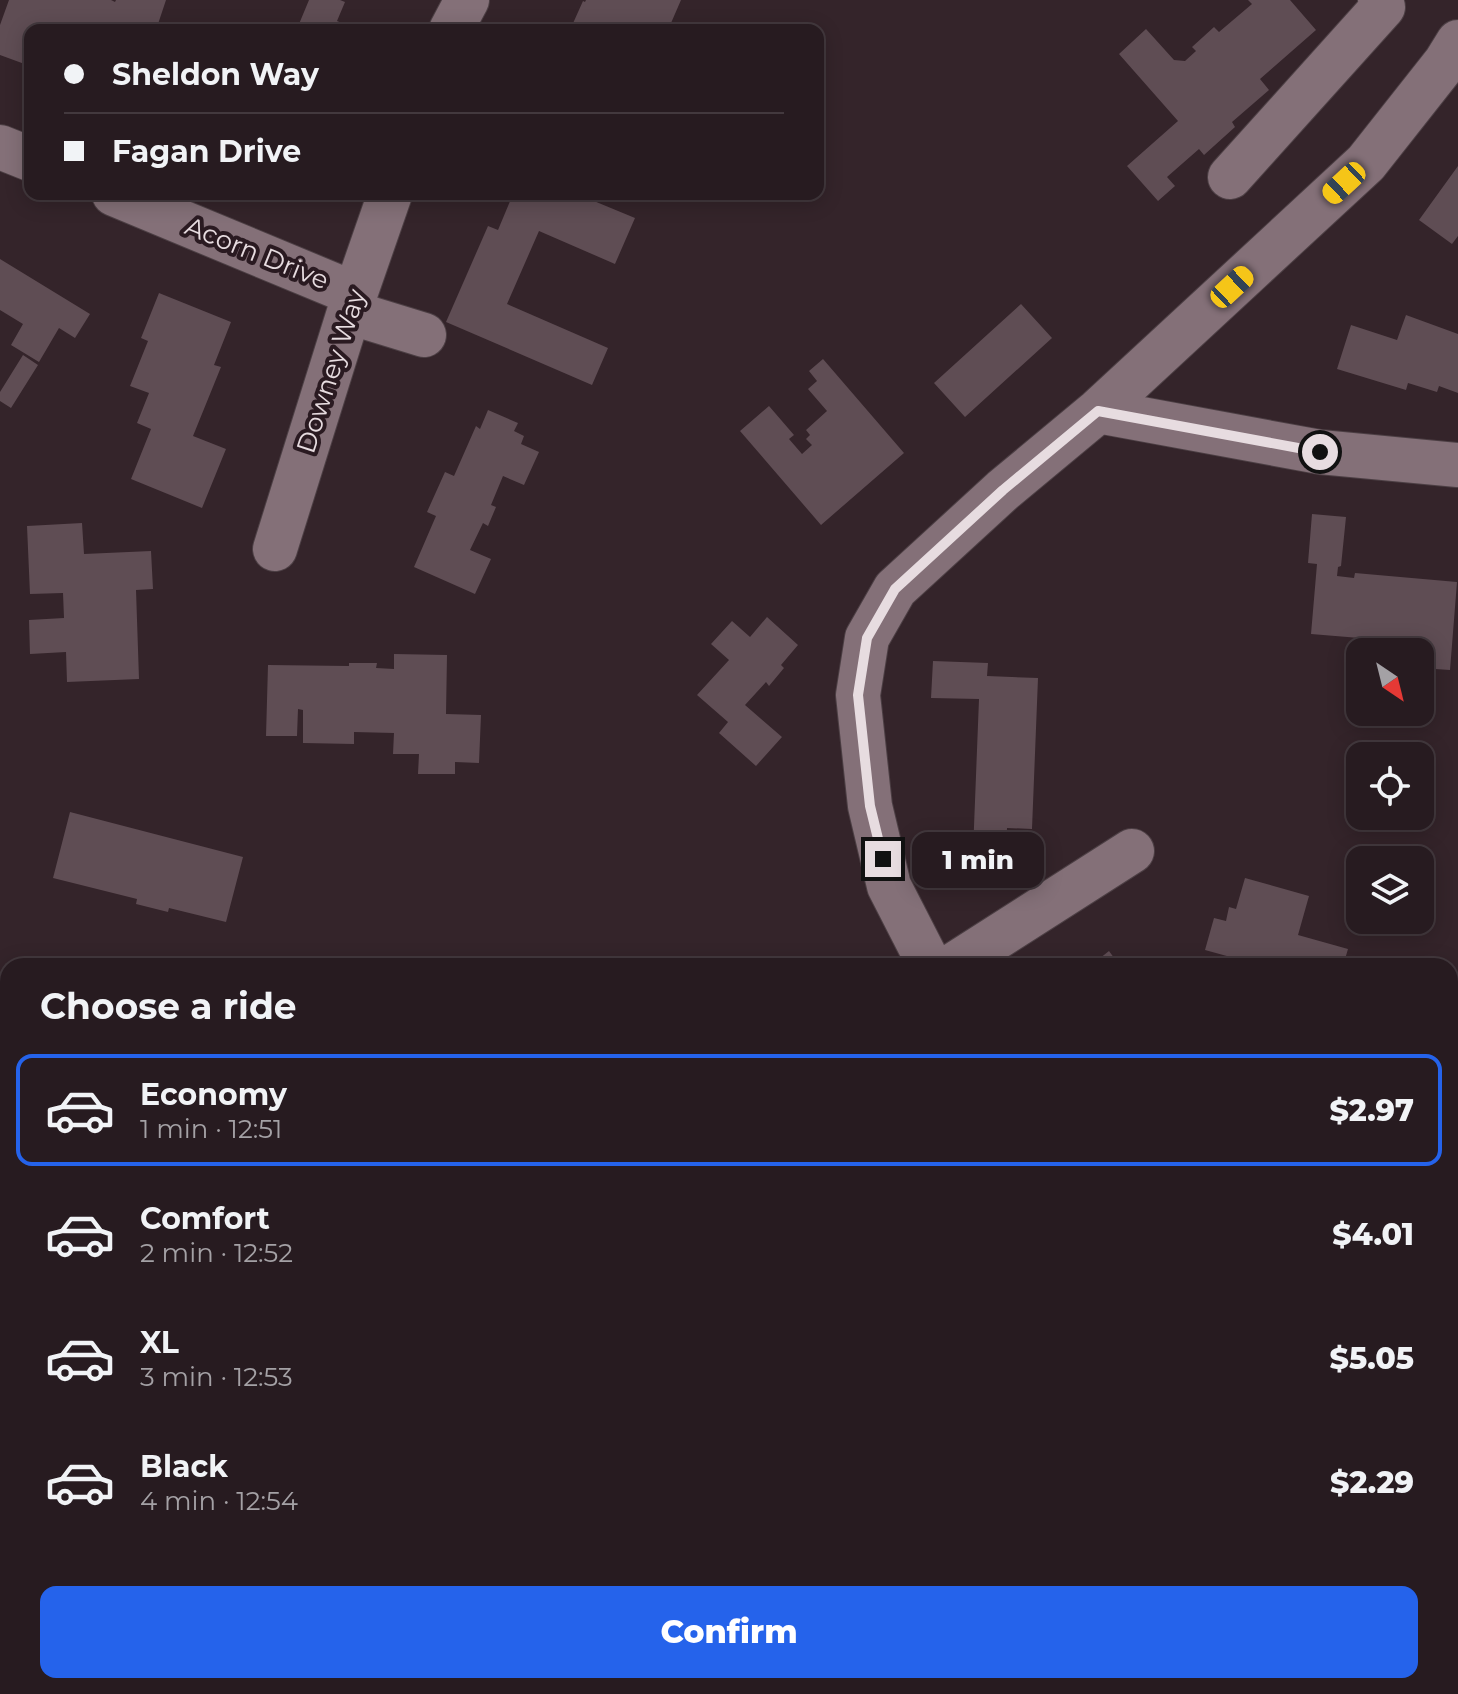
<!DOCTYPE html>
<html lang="en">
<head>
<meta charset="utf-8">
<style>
	:root { --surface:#271b20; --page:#33282d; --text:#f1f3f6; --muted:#a4a1a5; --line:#43393e; --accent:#2563eb }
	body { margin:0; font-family:Montserrat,sans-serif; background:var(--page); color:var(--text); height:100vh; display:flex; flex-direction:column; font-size:30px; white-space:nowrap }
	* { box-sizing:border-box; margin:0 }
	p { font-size:26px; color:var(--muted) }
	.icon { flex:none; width:44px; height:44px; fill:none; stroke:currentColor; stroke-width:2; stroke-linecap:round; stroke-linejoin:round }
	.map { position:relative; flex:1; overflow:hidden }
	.panel { position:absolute; left:0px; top:958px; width:1458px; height:736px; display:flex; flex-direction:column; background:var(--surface); border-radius:24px 24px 0 0; box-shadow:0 4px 20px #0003,0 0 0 2px var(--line) }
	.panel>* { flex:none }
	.hud { position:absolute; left:24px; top:24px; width:800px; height:176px; border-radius:16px; box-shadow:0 4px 20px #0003,0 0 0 2px var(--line); display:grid; align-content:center; height:176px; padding:0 40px; background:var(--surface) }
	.needle { width:52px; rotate:145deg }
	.controls { position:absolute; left:1346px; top:638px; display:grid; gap:16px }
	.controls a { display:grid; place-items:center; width:88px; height:88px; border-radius:16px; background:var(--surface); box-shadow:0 4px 20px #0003,0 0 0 2px var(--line); font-size:40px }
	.end { position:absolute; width:36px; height:36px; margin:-18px; border:10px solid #e7dce0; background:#111; box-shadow:0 0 0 4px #111 }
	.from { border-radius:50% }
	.bubble { position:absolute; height:56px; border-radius:16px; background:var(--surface); box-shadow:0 4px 20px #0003,0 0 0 2px var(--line); font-size:26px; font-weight:800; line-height:56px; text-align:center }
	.car { position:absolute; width:24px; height:48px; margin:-24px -12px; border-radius:10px; box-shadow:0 0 6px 2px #0007; background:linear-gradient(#f5c518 24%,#345 0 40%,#f5c518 0 76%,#345 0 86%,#f5c518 0) }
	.hud b { display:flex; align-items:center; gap:28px; height:76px; font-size:30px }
	.hud b+b { border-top:2px solid var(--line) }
	.hud i { width:20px; height:20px; background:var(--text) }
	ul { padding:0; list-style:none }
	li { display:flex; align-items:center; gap:24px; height:112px; margin:0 16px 12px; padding:0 24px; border:4px solid transparent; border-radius:16px }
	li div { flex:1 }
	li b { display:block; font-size:30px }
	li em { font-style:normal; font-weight:800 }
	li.current { border-color:var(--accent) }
	li>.icon { width:72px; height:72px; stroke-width:1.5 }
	h2 { padding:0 40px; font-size:36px; line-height:96px }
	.cta { display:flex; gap:16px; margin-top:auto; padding:16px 40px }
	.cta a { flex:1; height:92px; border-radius:16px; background:var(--accent); color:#fff; font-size:32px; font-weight:800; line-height:92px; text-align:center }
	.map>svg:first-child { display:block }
	.built { fill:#422b35 }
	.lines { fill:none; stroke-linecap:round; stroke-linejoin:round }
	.stream { stroke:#2c0118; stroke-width:10 }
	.building { fill:#5f4d54 }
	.minor-casing { stroke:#4c3f44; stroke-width:46 }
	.minor { stroke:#847078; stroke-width:44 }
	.route { stroke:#e7dce0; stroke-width:10 }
	.labels { text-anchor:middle; stroke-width:8; stroke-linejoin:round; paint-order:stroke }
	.street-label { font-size:26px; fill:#e7dce0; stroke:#2a1a21 }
</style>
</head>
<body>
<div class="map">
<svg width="1458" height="1694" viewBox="0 0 1458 1694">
	<rect width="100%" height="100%" fill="#34242a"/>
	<!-- built -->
	<path class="built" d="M0,1632H8V1686H351V1694H0Z"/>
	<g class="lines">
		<!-- stream -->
		<path class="stream" d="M1450,1490L1458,1479
			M1416,1686L1417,1694"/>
	</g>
	<!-- building -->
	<path class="building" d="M9,0H111L115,2L116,0H166L156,30H30V66L0,55V25Z
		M309,0H340L345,2L337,21L358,30H314L299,24Z
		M586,0H681L668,30H570L583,1L585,2Z
		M1248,0H1290L1316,30L1260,79L1269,90L1232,122L1235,127L1204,155L1199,149L1167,177L1175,186L1158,201L1127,166L1178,121L1119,54L1146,29L1174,60L1185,61L1196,51L1192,47L1214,27L1219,32L1252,4Z
		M1458,166V236L1452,244L1419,220Z
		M513,194H577L635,218L615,264L539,231L507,304L608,348L592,385L446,322L488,226L498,230Z
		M0,259L90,314L75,338L59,328L39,362L11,345L23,324L0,310Z
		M159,293L231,322L214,365L221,367L193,436L226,449L202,508L131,479L151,429L137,423L149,393L130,386L148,341L141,338Z
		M1021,304L1052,338L965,417L934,383Z
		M1406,315L1458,334V393L1439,386L1437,392L1408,383L1406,390L1337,369L1351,325L1397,340Z
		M23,355L38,365L11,408L0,401V392Z
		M823,359L904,453L821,525L740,431L769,406L794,435L789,439L802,454L812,445L806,439L810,435L806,430L827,411L808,389L817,381L809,371Z
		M488,410L518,423L514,431L524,436L521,444L539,452L524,485L503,476L491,505L496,507L488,526L483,523L470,550L491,559L475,594L414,567L436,516L427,512L445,472L454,476L476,426L480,429Z
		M1312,514L1346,517L1341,566L1338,567L1337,576L1354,578L1355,573L1457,582L1450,670L1420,668V643L1311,634L1317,564L1308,563Z
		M82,523L84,554L151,551L153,589L136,590L139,679L67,682L66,652L30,654L29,620L64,618L63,593L30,594L27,526Z
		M767,617L798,645L781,665L784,668L769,686L766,682L745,705L782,737L756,766L719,733L728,722L697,695L729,660L711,644L732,621L750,637Z
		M394,654L447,655L446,714L481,715L479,763L455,762V774H418L419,754H393L394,733L354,732V744L303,743V710L298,709L297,736H266L268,665L349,666V663H377L376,668L394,669Z
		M933,661L988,663L987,676L1038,678L1032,829L1007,828L1006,854L973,852L979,699L931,698Z
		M70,812L243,857L226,922L169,908L168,912L136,904L137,899L53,878Z
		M1245,878L1309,896L1298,935L1348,949L1343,966H1263L1205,950L1214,918L1226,921L1229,907L1236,909Z
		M1109,951L1120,966H1090Z
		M0,1388L8,1392V1473L0,1469Z
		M1450,1622H1458V1667H1450Z
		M532,1686H595V1694H532Z
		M793,1686H864V1694H793Z
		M942,1686H1038V1690H1045V1694H942Z
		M1345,1686H1404L1406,1694H1347Z
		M693,1688L745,1689V1694H693Z"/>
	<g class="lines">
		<!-- minor casing -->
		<g class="minor-casing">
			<path id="minor" d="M451,30L467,0
				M0,147L30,159
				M1230,177L1383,7L1380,0
				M114,194L355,294
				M349,312L424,335
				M1098,411L1320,452L1458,465
				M275,549L349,312L390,194
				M930,966L889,886L870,806L858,695L867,638L895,589L1003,490L1098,411L1366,163L1445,63L1458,42
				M952,966L1132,851
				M1450,1211L1458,1200
				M0,1305L8,1311
				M383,1686V1694
				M1264,1686L1266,1694"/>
		</g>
		<!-- minor -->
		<use href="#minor" class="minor"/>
	</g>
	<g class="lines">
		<!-- route -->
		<path class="route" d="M883,859L870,806L858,695L867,638L895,589L1003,490L1098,411L1320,452"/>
	</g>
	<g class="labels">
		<!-- street labels -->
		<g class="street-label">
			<text transform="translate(257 253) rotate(22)" y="9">Acorn Drive</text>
			<text transform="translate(331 371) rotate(-72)" y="9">Downey Way</text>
		</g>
	</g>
</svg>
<div class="controls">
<a><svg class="needle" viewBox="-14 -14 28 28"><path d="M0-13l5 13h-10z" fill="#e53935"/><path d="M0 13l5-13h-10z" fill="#a4a1a5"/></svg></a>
<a><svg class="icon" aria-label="locate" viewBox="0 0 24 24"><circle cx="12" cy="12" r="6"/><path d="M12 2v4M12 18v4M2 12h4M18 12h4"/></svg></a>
<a><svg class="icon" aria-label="layers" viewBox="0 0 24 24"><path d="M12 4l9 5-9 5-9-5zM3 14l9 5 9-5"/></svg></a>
</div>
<i class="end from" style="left:1320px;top:452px"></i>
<i class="end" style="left:883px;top:859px"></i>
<div class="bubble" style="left:912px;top:832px;width:132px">1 min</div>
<i class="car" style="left:1344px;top:183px;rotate:227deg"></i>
<i class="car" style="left:1232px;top:287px;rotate:47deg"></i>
<div class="hud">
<b><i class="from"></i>Sheldon Way</b>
<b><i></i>Fagan Drive</b>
</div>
<section class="panel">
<h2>Choose a ride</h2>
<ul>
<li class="current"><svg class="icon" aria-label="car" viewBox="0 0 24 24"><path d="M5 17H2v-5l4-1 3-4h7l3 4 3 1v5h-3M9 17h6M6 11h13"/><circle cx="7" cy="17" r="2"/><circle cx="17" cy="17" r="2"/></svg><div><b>Economy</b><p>1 min · 12:51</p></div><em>$2.97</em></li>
<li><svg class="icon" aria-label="car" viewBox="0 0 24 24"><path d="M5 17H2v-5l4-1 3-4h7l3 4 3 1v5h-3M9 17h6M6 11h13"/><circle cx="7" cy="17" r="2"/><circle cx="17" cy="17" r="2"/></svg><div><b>Comfort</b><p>2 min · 12:52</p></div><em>$4.01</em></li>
<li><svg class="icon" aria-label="car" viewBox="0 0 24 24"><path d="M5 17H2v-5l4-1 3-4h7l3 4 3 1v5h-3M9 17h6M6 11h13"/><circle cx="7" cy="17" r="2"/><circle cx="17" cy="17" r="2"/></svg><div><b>XL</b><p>3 min · 12:53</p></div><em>$5.05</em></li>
<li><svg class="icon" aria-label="car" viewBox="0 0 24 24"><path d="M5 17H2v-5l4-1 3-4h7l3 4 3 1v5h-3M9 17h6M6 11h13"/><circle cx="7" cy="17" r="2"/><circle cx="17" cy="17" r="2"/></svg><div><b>Black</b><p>4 min · 12:54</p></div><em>$2.29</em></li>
</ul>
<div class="cta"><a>Confirm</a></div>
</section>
</div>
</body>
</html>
